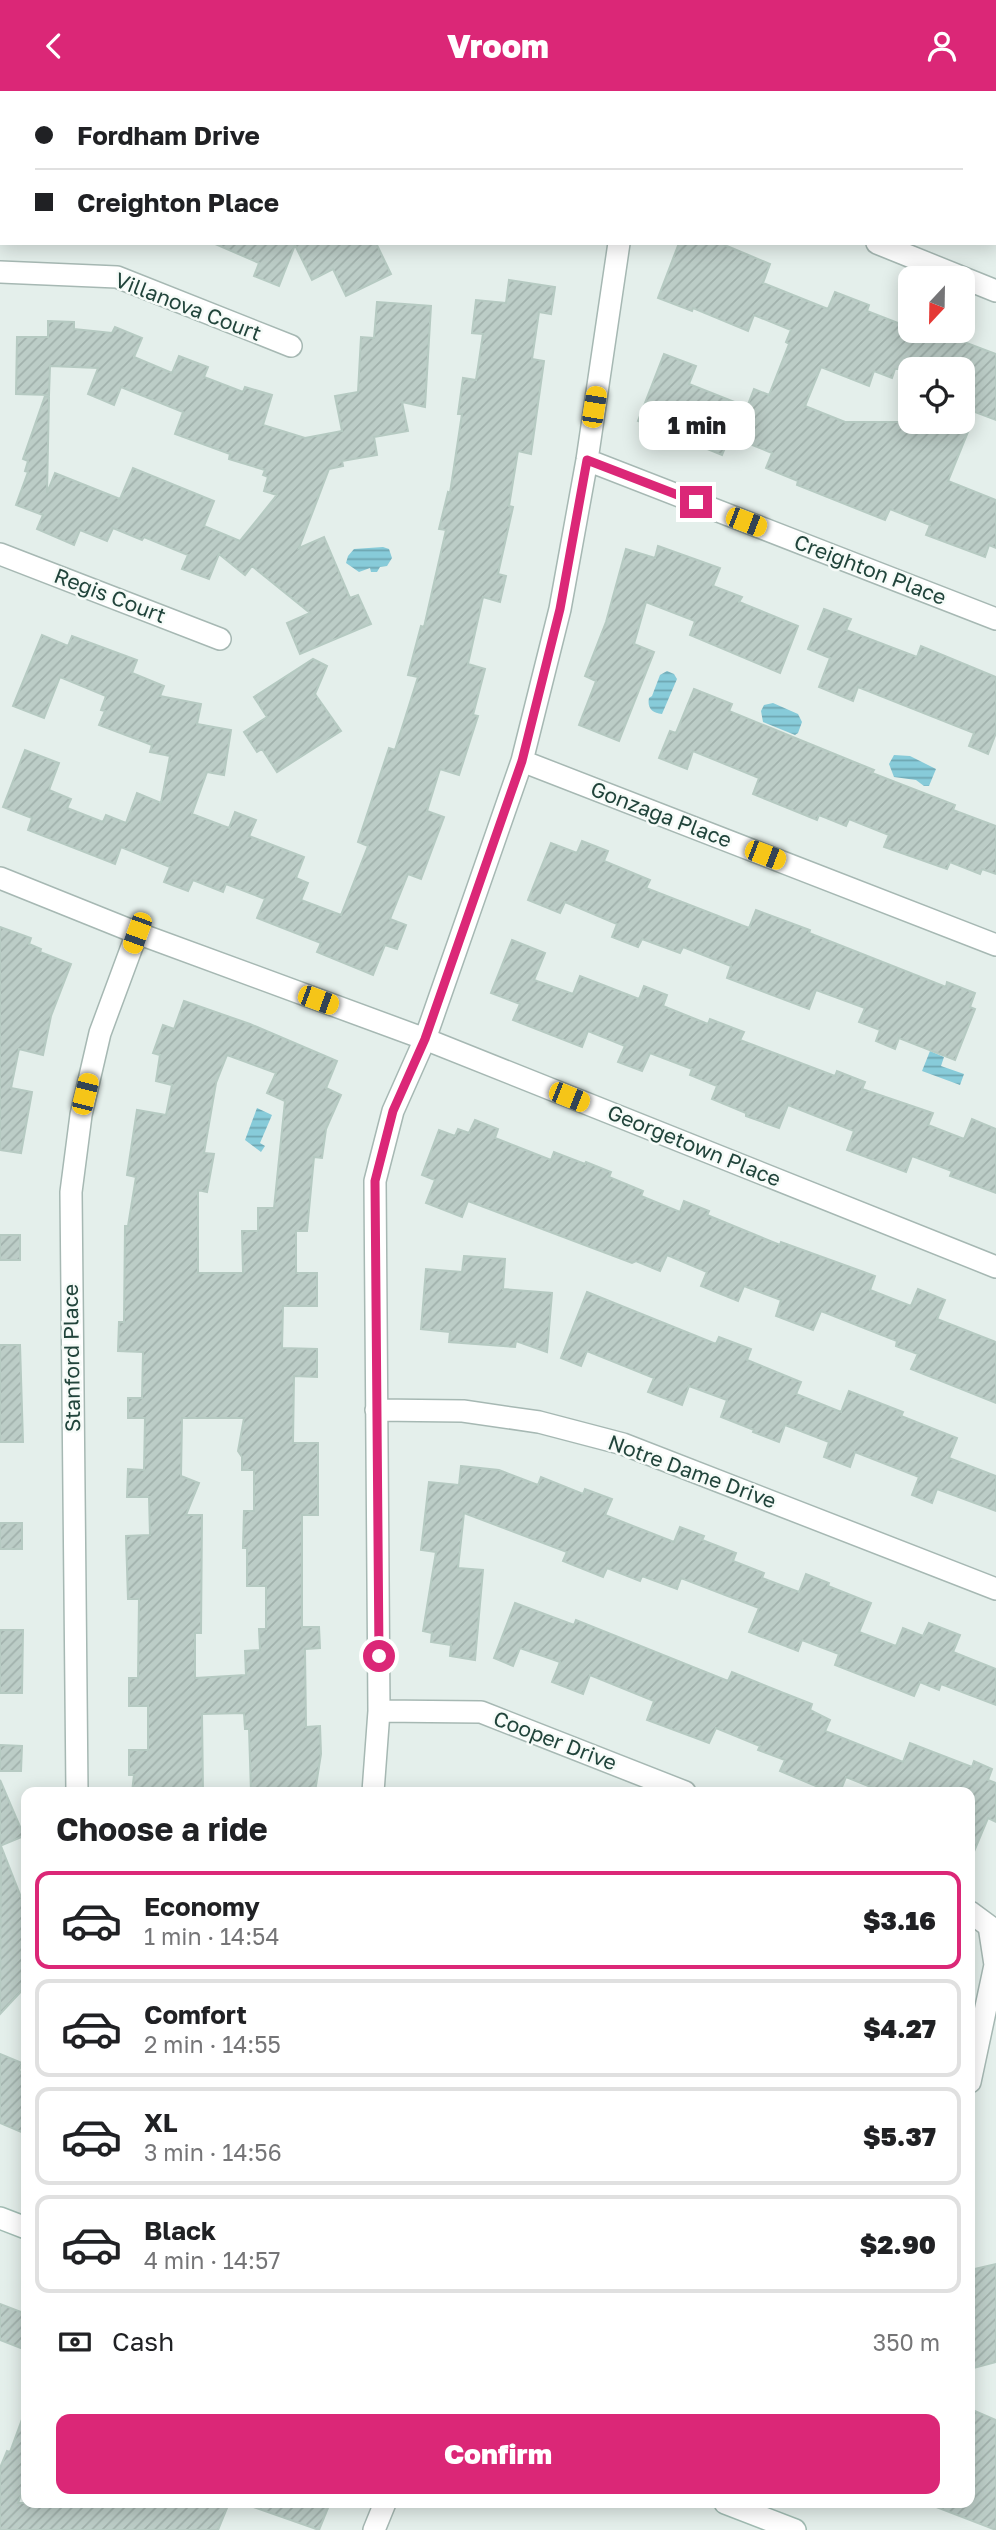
<!DOCTYPE html>
<html lang="en">
<head>
<meta charset="utf-8">
<style>
	:root { --surface:#fff; --page:#f2f2f2; --text:#202124; --muted:#757577; --line:#e0e0e0; --accent:#db2777 }
	body { margin:0; font-family:"Golos Text",sans-serif; background:var(--page); color:var(--text); height:100vh; display:flex; flex-direction:column; font-size:26px; white-space:nowrap }
	* { box-sizing:border-box; margin:0 }
	p { font-size:23px; color:var(--muted) }
	.icon { flex:none; width:38px; height:38px; fill:none; stroke:currentColor; stroke-width:2; stroke-linecap:round; stroke-linejoin:round }
	.map { position:relative; flex:1; overflow:hidden }
	.panel { position:absolute; left:21px; top:1696px; width:954px; height:721px; display:flex; flex-direction:column; background:var(--surface); border-radius:14px; box-shadow:0 4px 18px #0003 }
	.panel>* { flex:none }
	.top-card { position:absolute; left:0px; top:0px; width:998px; height:154px; box-shadow:0 4px 18px #0003; display:grid; align-content:center; height:154px; padding:0 35px; background:var(--surface) }
	.needle { width:46px; rotate:202deg }
	.fabs { position:absolute; left:898px; top:175px; display:grid; gap:14px }
	.fabs a { display:grid; place-items:center; width:77px; height:77px; border-radius:14px; background:var(--surface); box-shadow:0 4px 18px #0003; font-size:35px }
	.end { position:absolute; width:32px; height:32px; margin:-16px; border:9px solid #db2777; background:#fff; box-shadow:0 0 0 4px #fff }
	.from { border-radius:50% }
	.bubble { position:absolute; height:49px; border-radius:14px; background:var(--surface); box-shadow:0 4px 18px #0003; font-size:23px; font-weight:800; line-height:49px; text-align:center }
	.car { position:absolute; width:21px; height:42px; margin:-21px -10px; border-radius:9px; box-shadow:0 0 5px 2px #0007; background:linear-gradient(#f5c518 24%,#345 0 40%,#f5c518 0 76%,#345 0 86%,#f5c518 0) }
	.top-card b { display:flex; align-items:center; gap:24px; height:66px; font-size:26px }
	.top-card b+b { border-top:2px solid var(--line) }
	.top-card i { width:18px; height:18px; background:var(--text) }
	ul { padding:0; list-style:none }
	li { display:flex; align-items:center; gap:21px; height:98px; margin:0 14px 10px; padding:0 21px; border:4px solid var(--line); border-radius:14px }
	li div { flex:1 }
	li b { display:block; font-size:26px }
	li em { font-style:normal; font-weight:800 }
	li.selected { border-color:var(--accent) }
	li>.icon { width:63px; height:63px; stroke-width:1.5 }
	h2 { padding:0 35px; font-size:32px; line-height:84px }
	.pay { display:flex; align-items:center; gap:18px; height:77px; padding:0 35px; font-size:26px }
	.pay p { margin-inline-start:auto }
	.action { display:flex; gap:14px; margin-top:auto; padding:14px 35px }
	.action a { flex:1; height:80px; border-radius:14px; background:var(--accent); color:#fff; font-size:28px; font-weight:800; line-height:80px; text-align:center }
	header { display:flex; justify-content:space-between; align-items:center; height:91px; padding:0 35px; background:var(--accent); color:#fff; font-size:32px; font-weight:800 }
	.map>svg:first-child { display:block }
	.water { fill:url(#water-rules) }
	.building { fill:url(#building-hatch); stroke:#b6cac2; stroke-width:2; fill-rule:evenodd }
	.lines { fill:none; stroke-linecap:round; stroke-linejoin:round }
	.street-casing { stroke:#a6b8b3; stroke-width:24 }
	.secondary-casing { stroke:#a1bcb3; stroke-width:24 }
	.street { stroke:#fff; stroke-width:21 }
	.secondary { stroke:#fff; stroke-width:21 }
	.route { stroke:#db2777; stroke-width:9 }
	.labels { text-anchor:middle; stroke-width:5; stroke-linejoin:round; paint-order:stroke }
	.street-label { font-size:21px; fill:#21443b; stroke:#f6fbf8 }
</style>
</head>
<body>
<header><svg class="icon" aria-label="back" viewBox="0 0 24 24"><path d="M15 5l-7 7 7 7"/></svg>Vroom<svg class="icon" aria-label="person" viewBox="0 0 24 24"><circle cx="12" cy="8" r="4"/><path d="M4 21q1-7 8-7t8 7"/></svg></header>
<div class="map">
<svg width="996" height="2439" viewBox="0 0 996 2439">
	<defs>
		<pattern id="water-rules" width="6" height="5" patternUnits="userSpaceOnUse" patternTransform="scale(1.75)"><rect width="6" height="5" fill="#87cbd9"/><path d="M0 2.5h6" fill="none" stroke="#6ea6b1"/></pattern>
		<pattern id="building-hatch" width="6" height="6" patternUnits="userSpaceOnUse" patternTransform="scale(1.75)"><rect width="6" height="6" fill="#bccdc7"/><path d="M-1 1l2-2M0 6l6-6M5 7l2-2" fill="none" stroke="#a1b1ac"/></pattern>
	</defs>
	<rect width="100%" height="100%" fill="#e4efeb"/>
	<!-- water -->
	<path class="water" d="M383,456L389,458L392,467L387,475L380,476L377,481H371L370,477L359,481L346,472L348,465L354,458Z
		M667,580L674,583L677,588L662,623C652,622 647,617 649,607L652,605L660,584Z
		M773,612L798,623L802,631L798,642L795,644L763,631L761,620L764,614Z
		M894,664L910,665L936,678L929,695H924L916,689L894,686L889,673Z
		M930,960L944,966L941,975L964,983L960,994L922,980Z
		M257,1017L272,1024L260,1052L265,1055L261,1061L245,1049Z"/>
	<!-- building -->
	<path class="building" d="M213,152H376L391,183L346,205L333,178L312,189L295,154L279,195L254,185L259,172Z
		M679,152H720L770,173L763,192L828,218L835,201L869,214L867,220L903,234L905,228L910,230V240H935L996,263V329L962,316V278H895L892,287L874,280L869,295L821,276L805,315L845,331H972L948,390L996,409V457L989,454L985,466L926,444L930,434L890,418L885,429L797,394L798,390L766,377L772,362L730,345L722,364L638,330L664,263L696,275L689,293L747,316L754,298L769,304L789,253L786,251L791,239L754,224L748,240L693,217L692,220L658,207Z
		M509,189L555,196L551,223L539,221L532,268L544,270L531,363L518,360L509,415L513,416L498,483L506,485L500,511L483,506L468,573L485,578L473,624L478,625L459,684L440,678L427,720L444,726L421,788L408,783L390,828L406,834L397,858L385,854L373,884L317,861L321,852L257,827L265,808L226,793L223,801L193,789L188,800L164,791L170,776L121,756L115,773L28,739L32,727L3,716L25,659L59,672L49,699L71,708L67,717L103,731L106,724L126,732L137,702L161,712L170,665L150,661L152,654L99,634L105,620L101,619L106,605L60,586L44,627L13,615L42,544L68,555L72,545L137,569L132,582L164,595L160,605L201,613L197,633L231,639L224,684L207,681L192,723L229,737L235,721L256,729L249,745L304,766L296,787L308,792L301,809L341,824L368,755L358,751L389,657L395,659L418,586L408,584L421,535L424,536L446,439L439,438L448,401L450,402L462,323H458L463,287L476,289L483,243L472,242L476,209L506,212Z
		M377,211L431,215L425,316L402,311L408,340L374,346L377,364L342,370L343,375L329,378L299,457L324,446L350,507L358,504L371,533L300,563L287,532L310,522L252,475L245,484L219,463L209,488L182,478L188,464L144,446L142,449L113,437L107,450L80,439L74,454L37,438L43,424L16,414L28,381L25,380L28,370L23,368L45,305L49,306L47,402L55,382L120,408L133,377L214,410L204,435L240,450L277,404L264,400L268,386L263,384L265,379L229,368L230,363L175,343L183,321L121,296L114,314L88,303L98,277L50,275L49,304L16,303L17,246H48V230L74,231V238L112,242L115,236L142,247L134,266L172,282L179,265L208,276L204,286L243,301L245,296L272,304L263,334L305,347L342,340L335,305L358,301L361,246L374,247Z
		M658,455L720,477L713,495L742,506L739,511L798,535L780,582L690,544L695,530L646,511L634,553L654,561L619,650L579,634L596,590L585,585L606,531L626,458L655,467Z
		M824,518L851,528L846,539L917,566L921,555L996,586V642L988,663L969,655L974,642L858,596L853,610L819,596L830,567L808,558Z
		M313,568L327,575L315,603L341,640L277,681L262,658L257,661L244,641L267,626L254,606Z
		M694,598L732,613L729,620L874,679L872,682L955,714L953,719L996,735V783L982,778L980,783L950,771L947,778L884,756L889,744L849,728L846,735L819,724L817,729L753,703L759,687L693,660L687,678L659,667L670,640L676,642Z
		M582,750L608,760L604,770L650,789L646,797L749,837L756,819L810,839L809,842L946,896L947,891L975,902L970,916L975,918L955,969L899,947L895,958L876,950L880,939L859,931L865,917L816,899L809,918L727,887L731,875L683,856L680,862L642,848L638,856L612,846L617,833L565,811L560,822L528,809L551,752L577,762Z
		M0,836L31,847L29,853L41,858L40,861L71,873L51,925L43,964L19,958L11,997L32,1001L21,1062L0,1059Z
		M512,849L545,862L534,889L573,903L580,885L639,908L644,895L667,904L663,915L708,933L710,928L744,941L740,949L835,985L837,980L865,991L862,998L933,1022L928,1034L964,1048L972,1028L996,1038V1102L950,1085L952,1080L912,1065L906,1081L847,1059L854,1040L788,1014L779,1037L746,1025V1022L712,1008L717,995L690,984L692,978L650,962L642,980L618,971L625,955L588,940L582,956L513,929L520,913L491,902Z
		M184,910L250,933L337,970L326,997L341,1004L326,1038L322,1067L314,1066L307,1140H296V1182H317V1215H283L282,1257L317,1258V1286L294,1285L293,1352H318V1424H302V1536H319L320,1557L305,1558L306,1636L320,1635L321,1663L315,1701H251L249,1638H245L244,1622L202,1623L203,1701H132L134,1684H129V1659H148V1615H129V1587H138L139,1508H128L126,1445L150,1444L149,1406H127L128,1378L144,1379L145,1327H128V1307H142L143,1261L118,1260L119,1231H124L125,1135H128L136,1086L127,1084L137,1019L166,1024L172,994L156,990L160,964L153,962L163,934L174,938ZM227,964L276,982L267,1002L285,1010L274,1117H258V1140H242L243,1182H198V1099L207,1101L214,1063L204,1062L216,992ZM182,1327H244L238,1360L242,1366V1379H254V1420H244L243,1457H247V1495H266V1538H259L260,1559L245,1560L246,1584L195,1587V1542H201L202,1424H186L199,1392L181,1385Z
		M475,1029L498,1038L495,1047L551,1069L554,1061L585,1073L586,1071L611,1081L609,1086L643,1100L641,1105L680,1121L684,1110L709,1120L707,1124L780,1154L781,1151L875,1185L870,1199L911,1215L918,1198L945,1209L937,1228L996,1251V1312L911,1278L918,1263L896,1255L897,1250L821,1220L813,1239L776,1225L781,1209L744,1195L738,1210L701,1195L707,1181L667,1164L660,1180L636,1170L632,1172L468,1110L462,1126L426,1112L435,1089L422,1084L439,1039L455,1045L458,1038L469,1042Z
		M0,1144H20V1169H0Z
		M464,1165L505,1168L503,1198L552,1202L547,1261L516,1250L515,1256L449,1251L450,1241L421,1238L426,1178L462,1181Z
		M587,1201L716,1253L719,1246L751,1258L747,1269L801,1291L796,1303L841,1321L849,1300L903,1321L901,1325L957,1347L949,1367L996,1385V1420L937,1398L932,1412L912,1404L919,1386L855,1361L850,1376L824,1366L829,1351L785,1334L779,1351L753,1341L754,1339L721,1326L727,1309L689,1295L682,1314L648,1301L654,1287L587,1260L581,1275L561,1267Z
		M0,1254H20L23,1351H0Z
		M461,1375L499,1379L538,1394L541,1386L583,1403L585,1398L612,1408L605,1424L674,1451L680,1436L704,1445L702,1449L736,1462L733,1470L764,1482L762,1487L799,1501L806,1483L829,1492L828,1495L871,1512L859,1541L896,1555L903,1537L923,1545L929,1532L960,1544L953,1561L996,1578V1614L941,1593L939,1599L920,1591L914,1605L835,1574L839,1563L802,1549L798,1560L749,1541L759,1517L681,1487L677,1498L642,1485L640,1490L607,1477L603,1486L563,1470L567,1461L464,1422L458,1477L483,1479L475,1569L450,1565L451,1554L431,1551L432,1542L423,1540L436,1461L421,1459L429,1391L459,1394Z
		M0,1432H22V1458H0Z
		M515,1512L574,1534L576,1529L728,1590L732,1581L781,1601L812,1613L810,1619L830,1629L825,1640L903,1671L910,1652L972,1676L974,1670L992,1678L988,1689L996,1692V1731L988,1727L970,1770V1701H883L846,1686L840,1701H830L780,1680L785,1669L758,1659L760,1655L716,1637L709,1652L647,1629L654,1610L590,1584L583,1603L552,1591L560,1571L520,1557L513,1575L494,1567Z
		M0,1539H23L22,1602H0Z
		M0,1654L22,1655L21,1680H0Z
		M0,1689L24,1745L0,1755Z
		M1,1755L26,1819V1895L0,1923Z
		M0,1963L22,1972L19,1980L26,1983V2043L0,2032Z
		M996,2173V2271L970,2278V2214L974,2213L970,2194V2179Z
		M0,2213L26,2223V2259L0,2249Z
		M970,2318L996,2329V2439L926,2412H970Z
		M24,2323H26V2391L18,2412H229L218,2439H0V2377L7,2360L10,2361Z
		M249,2412H330L319,2439L248,2414Z"/>
	<g class="lines">
		<!-- street casing -->
		<g class="street-casing">
			<path id="street" d="M487,0L492,2
				M640,2V0
				M960,2L961,0
				M877,152L996,200
				M0,181L117,186L291,255
				M587,369L996,528
				M0,463L220,548
				M522,670L996,854
				M0,787L137,842L425,948L996,1176
				M376,1319L463,1320L539,1331L623,1353L996,1498
				M379,1620L481,1621L685,1701
				M77,1701L71,1101L81,1024L100,942L137,842
				M373,1701L379,1620L375,1090L393,1020L425,948L522,670L560,518L587,369L619,152
				M970,1821L989,1835L995,1874L970,1991
				M374,2439L385,2412"/>
		</g>
		<!-- secondary casing -->
		<g class="secondary-casing">
			<path id="secondary" d="M0,2127L26,2137
				M725,2412L795,2439"/>
		</g>
		<!-- street -->
		<use href="#street" class="street"/>
		<!-- secondary -->
		<use href="#secondary" class="secondary"/>
	</g>
	<g class="lines">
		<!-- route -->
		<path class="route" d="M379,1565L375,1090L393,1020L425,948L522,670L560,518L587,369L696,411"/>
	</g>
	<g class="labels">
		<!-- street labels -->
		<g class="street-label">
			<text transform="translate(188 216) rotate(21)" y="7">Villanova Court</text>
			<text transform="translate(870 479) rotate(21)" y="7">Creighton Place</text>
			<text transform="translate(110 505) rotate(21)" y="7">Regis Court</text>
			<text transform="translate(661 724) rotate(21)" y="7">Gonzaga Place</text>
			<text transform="translate(694 1055) rotate(22)" y="7">Georgetown Place</text>
			<text transform="translate(72 1267) rotate(-91)" y="7">Stanford Place</text>
			<text transform="translate(692 1381) rotate(20)" y="7">Notre Dame Drive</text>
			<text transform="translate(555 1650) rotate(21)" y="7">Cooper Drive</text>
		</g>
	</g>
</svg>
<div class="fabs">
<a><svg class="needle" viewBox="-14 -14 28 28"><path d="M0-13l5 13h-10z" fill="#e53935"/><path d="M0 13l5-13h-10z" fill="#757577"/></svg></a>
<a><svg class="icon" aria-label="locate" viewBox="0 0 24 24"><circle cx="12" cy="12" r="6"/><path d="M12 2v4M12 18v4M2 12h4M18 12h4"/></svg></a>
</div>
<i class="end from" style="left:379px;top:1565px"></i>
<i class="end" style="left:696px;top:411px"></i>
<div class="bubble" style="left:639px;top:310px;width:116px">1 min</div>
<i class="car" style="left:594px;top:316px;rotate:9deg"></i>
<i class="car" style="left:746px;top:431px;rotate:111deg"></i>
<i class="car" style="left:765px;top:764px;rotate:111deg"></i>
<i class="car" style="left:137px;top:842px;rotate:200deg"></i>
<i class="car" style="left:318px;top:909px;rotate:110deg"></i>
<i class="car" style="left:85px;top:1003px;rotate:14deg"></i>
<i class="car" style="left:569px;top:1006px;rotate:112deg"></i>
<div class="top-card">
<b><i class="from"></i>Fordham Drive</b>
<b><i></i>Creighton Place</b>
</div>
<section class="panel">
<h2>Choose a ride</h2>
<ul>
<li class="selected"><svg class="icon" aria-label="car" viewBox="0 0 24 24"><path d="M5 17H2v-5l4-1 3-4h7l3 4 3 1v5h-3M9 17h6M6 11h13"/><circle cx="7" cy="17" r="2"/><circle cx="17" cy="17" r="2"/></svg><div><b>Economy</b><p>1 min · 14:54</p></div><em>$3.16</em></li>
<li><svg class="icon" aria-label="car" viewBox="0 0 24 24"><path d="M5 17H2v-5l4-1 3-4h7l3 4 3 1v5h-3M9 17h6M6 11h13"/><circle cx="7" cy="17" r="2"/><circle cx="17" cy="17" r="2"/></svg><div><b>Comfort</b><p>2 min · 14:55</p></div><em>$4.27</em></li>
<li><svg class="icon" aria-label="car" viewBox="0 0 24 24"><path d="M5 17H2v-5l4-1 3-4h7l3 4 3 1v5h-3M9 17h6M6 11h13"/><circle cx="7" cy="17" r="2"/><circle cx="17" cy="17" r="2"/></svg><div><b>XL</b><p>3 min · 14:56</p></div><em>$5.37</em></li>
<li><svg class="icon" aria-label="car" viewBox="0 0 24 24"><path d="M5 17H2v-5l4-1 3-4h7l3 4 3 1v5h-3M9 17h6M6 11h13"/><circle cx="7" cy="17" r="2"/><circle cx="17" cy="17" r="2"/></svg><div><b>Black</b><p>4 min · 14:57</p></div><em>$2.90</em></li>
</ul>
<div class="pay"><svg class="icon" aria-label="cash" viewBox="0 0 24 24"><path d="M3 7h18v10H3z"/><circle cx="12" cy="12" r="2"/></svg>Cash<p>350 m</p></div>
<div class="action"><a>Confirm</a></div>
</section>
</div>
</body>
</html>
